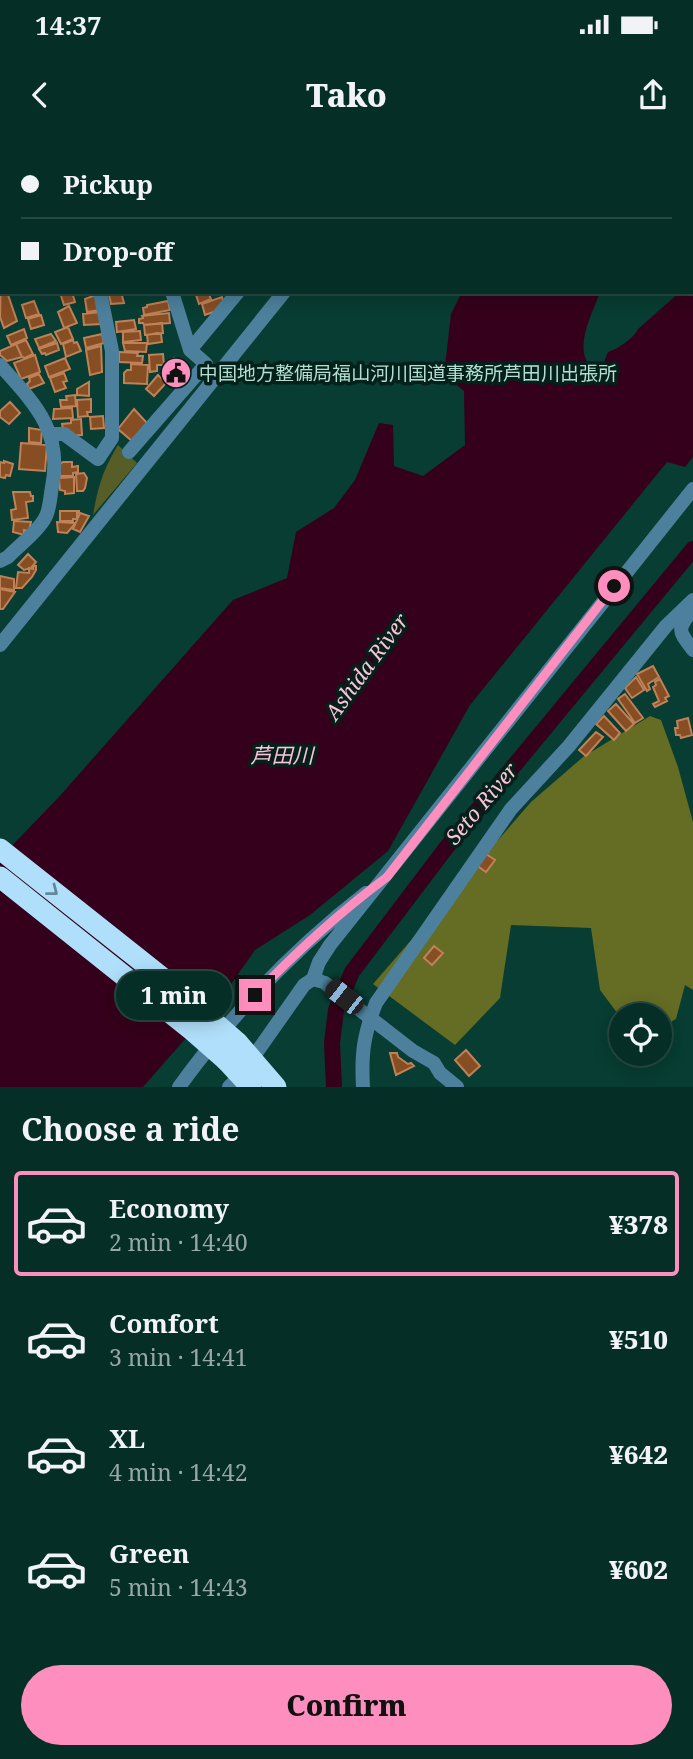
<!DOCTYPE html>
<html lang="en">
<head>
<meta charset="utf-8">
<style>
	:root { --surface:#052e26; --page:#133a32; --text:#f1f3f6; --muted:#97a8a7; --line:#264a43; --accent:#fe8ebd }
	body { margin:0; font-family:"Noto Serif","Noto Sans JP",serif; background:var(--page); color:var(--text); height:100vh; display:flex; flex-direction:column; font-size:26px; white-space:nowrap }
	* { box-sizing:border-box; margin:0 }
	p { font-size:23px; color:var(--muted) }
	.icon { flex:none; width:38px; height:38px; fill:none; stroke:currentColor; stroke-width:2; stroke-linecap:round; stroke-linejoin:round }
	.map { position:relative; height:947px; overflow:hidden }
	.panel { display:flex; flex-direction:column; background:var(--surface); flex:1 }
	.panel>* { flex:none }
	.guide { position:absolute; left:0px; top:0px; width:693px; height:154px; box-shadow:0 4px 18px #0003,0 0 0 2px var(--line); display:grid; align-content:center; height:154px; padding:0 21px; background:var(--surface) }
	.controls { position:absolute; left:609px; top:863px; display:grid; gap:14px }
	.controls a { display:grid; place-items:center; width:63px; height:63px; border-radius:50%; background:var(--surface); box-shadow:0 4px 18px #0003,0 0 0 2px var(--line); font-size:35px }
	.end { position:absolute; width:32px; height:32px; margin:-16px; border:9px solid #fe8ebd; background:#111; box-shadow:0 0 0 4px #111 }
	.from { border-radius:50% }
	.bubble { position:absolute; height:49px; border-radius:24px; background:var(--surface); box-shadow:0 4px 18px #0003,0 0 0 2px var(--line); font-size:23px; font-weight:800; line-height:49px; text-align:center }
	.car { position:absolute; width:21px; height:42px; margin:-21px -10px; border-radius:9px; box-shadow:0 0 5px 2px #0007; background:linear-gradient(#222 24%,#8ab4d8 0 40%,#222 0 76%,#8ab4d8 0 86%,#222 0) }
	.guide b { display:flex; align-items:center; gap:24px; height:66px; font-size:26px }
	.guide b+b { border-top:2px solid var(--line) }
	.guide i { width:18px; height:18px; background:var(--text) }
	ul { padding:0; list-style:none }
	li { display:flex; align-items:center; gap:21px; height:105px; margin:0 14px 10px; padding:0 7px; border:4px solid transparent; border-radius:7px }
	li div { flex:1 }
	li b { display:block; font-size:26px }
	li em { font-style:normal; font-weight:800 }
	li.on { border-color:var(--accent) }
	li>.icon { width:63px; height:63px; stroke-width:1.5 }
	h2 { padding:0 21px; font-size:32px; line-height:84px }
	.button { display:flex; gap:14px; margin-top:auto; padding:14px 21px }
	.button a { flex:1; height:80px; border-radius:42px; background:var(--accent); color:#111; font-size:28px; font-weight:800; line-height:80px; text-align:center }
	.status { display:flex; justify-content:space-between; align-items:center; height:49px; padding:0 35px; background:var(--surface); direction:ltr }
	.status svg { height:19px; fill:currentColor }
	header { display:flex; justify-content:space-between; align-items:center; height:91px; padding:0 21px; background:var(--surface); font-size:32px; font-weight:800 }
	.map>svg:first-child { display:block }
	.green { fill:#575d26 }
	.forest { fill:#656c24 }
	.water { fill:#35001b }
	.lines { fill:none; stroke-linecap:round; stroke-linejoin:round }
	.river { stroke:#35001b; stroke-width:16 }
	.building { fill:#874d23; stroke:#bf8157; stroke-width:2 }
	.minor { stroke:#4d809c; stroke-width:14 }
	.highway { stroke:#b0dffb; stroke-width:21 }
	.minor-bridge { stroke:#4d809c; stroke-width:14 }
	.highway-bridge { stroke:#b0dffb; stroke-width:21 }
	.oneway { stroke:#628a96 }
	.route { stroke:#fe8ebd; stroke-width:9 }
	.labels { text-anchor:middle; stroke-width:7; stroke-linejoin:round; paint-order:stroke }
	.poi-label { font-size:19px; fill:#b4ded1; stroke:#03211a; text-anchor:start }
	.water-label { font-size:21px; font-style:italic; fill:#ffc2d9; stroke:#03211a }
</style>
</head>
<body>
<div class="status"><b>14:37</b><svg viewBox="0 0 49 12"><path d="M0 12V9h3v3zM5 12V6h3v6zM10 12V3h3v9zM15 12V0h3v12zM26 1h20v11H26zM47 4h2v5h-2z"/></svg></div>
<header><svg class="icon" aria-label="back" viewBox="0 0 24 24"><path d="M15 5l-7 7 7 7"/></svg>Tako<svg class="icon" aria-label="share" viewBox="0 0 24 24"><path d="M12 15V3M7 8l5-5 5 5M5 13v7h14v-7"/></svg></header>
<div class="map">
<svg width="693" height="947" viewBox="0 0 693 947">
	<rect width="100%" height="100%" fill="#073d32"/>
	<!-- green -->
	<path class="green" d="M118,305L137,323L93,375C98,346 103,330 118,305Z"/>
	<!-- forest -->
	<path class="forest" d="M650,576L661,580L678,627L693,682V850L685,845L676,879L660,888V875H621V878L600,850L591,788L511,785L500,858L455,905L373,844L531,662L583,617Z"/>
	<!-- water -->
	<path class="water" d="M693,131V317L685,327L667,322L470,565L388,711L310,775L255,810L222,857L143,947H0V718L58,658L233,460L287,438L296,392L334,368L355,340L379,283L393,285L394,326L423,336L465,305L464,251L444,235L451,174L462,152H600C592,175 573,207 591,228L604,222L608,212C618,209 634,198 638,189L680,152H691Z"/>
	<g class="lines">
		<!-- river -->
		<path class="river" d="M334,947L332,903L336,870L352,832L446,708L693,409"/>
	</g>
	<!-- building -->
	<path class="building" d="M1,138L2,152H7L17,181L4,188L0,177Z
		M72,152L75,162L64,165L60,153Z
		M121,152L124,163L111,164L109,155Z
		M195,152H208L211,159L199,164Z
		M93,156H97L100,170L87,172L85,159Z
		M222,157L225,168L205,175L202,164Z
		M34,161L39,174L26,178L22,165Z
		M168,161L170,170L144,175L143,168L147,167V165Z
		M69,166L77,183L64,188L58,172Z
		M100,172L101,184L84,185L83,174Z
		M169,173L170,183L144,185L143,183H139V179L143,178L142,176Z
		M41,175L44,185L31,189L28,179Z
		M134,180L136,189L117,192L116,182Z
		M162,183L163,193L145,195L144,185Z
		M68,187L73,199L61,204L55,192Z
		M24,189L27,198L11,205L7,196Z
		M140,191L141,200L123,202V192Z
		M157,193L161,194L162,202L148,204L147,195Z
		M51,194L56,201L39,208L35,199Z
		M102,194L104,203L86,208L84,198Z
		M26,200L33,214L25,218L22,217L16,204Z
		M73,200L74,203L77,202L81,211L66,217L63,204Z
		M57,203L59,210L46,215L45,213L42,214L39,209Z
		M123,203H147L146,212L125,211Z
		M16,204L22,217L7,221L0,215V211Z
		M101,206L102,232L90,235L86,210Z
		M119,212L138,213L137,216H143L142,223L119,222Z
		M163,214L164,225H157V231L150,232L149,215Z
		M35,215L40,232L21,239L14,223Z
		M65,218L70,229L49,237L45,226Z
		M174,218L187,230L179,243L164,230Z
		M131,224L148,225L147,244L124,243V233L127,230H131Z
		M64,233L67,241L63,242L66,248L55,252L50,238Z
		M39,234L44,243L29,249L27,244L30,241L29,238Z
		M158,235L166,243L154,256L146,249Z
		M89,242V256L77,255V249Z
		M75,255L76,266L61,267L60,260H67L66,256Z
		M91,259V272H87L88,276L78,277L77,260Z
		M10,262L20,273L9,284L0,277V271Z
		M72,268L73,278L53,279L54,269Z
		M134,269L147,283L132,301L118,289Z
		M103,276L104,288L91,289L90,277Z
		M81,279L82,295L67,296L63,290L62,284L71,283V280Z
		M29,288L42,290L41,303L29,302Z
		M21,303L47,305L45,331L19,329Z
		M4,321L13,324L10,336L6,335L5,338L0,337V322L4,323Z
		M63,322H72V327L78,326V332L73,333V336H60V324Z
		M84,333L87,338L85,348L83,351H77L76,334Z
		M74,337V353L65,354V351L60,350L59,338Z
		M13,352H30L31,356H33V361L26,362L28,378L12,380L11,370L16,369Z
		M60,371H79V373H77V379H73V381H60Z
		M80,373L89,376L80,392L73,389Z
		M14,381L31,382L29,391L24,390V395L13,392Z
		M57,382L74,383V385L67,393L58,392Z
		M28,414L36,422L31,428L24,430L18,425Z
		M33,426H36V430L32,437L22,448H16L18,432L29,433V428L33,429Z
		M0,436L14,439V450L0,448Z
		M0,449L15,452L3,469H0Z
		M653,526L659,537L648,544L650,549L647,551L637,534Z
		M636,537L644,550L632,558L625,548Z
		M660,539L669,556L665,558L667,561L655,567L653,564L659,561L653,547L656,545L655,542Z
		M625,554L643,578L635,583L618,559Z
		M616,564L634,584L626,591L608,571Z
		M604,576L620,593L614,600L596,584Z
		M688,578L692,595L681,598L680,595H676L675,588H678L677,581Z
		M596,592L603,597L586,616L579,610Z
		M486,714L495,720L486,732L479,727V724Z
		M434,806L443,813L432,825L424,818Z
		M466,910L480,926L469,936L455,920Z
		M390,913H397L398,917L408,924L411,923L414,926L396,935Z"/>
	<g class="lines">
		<!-- minor -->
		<path class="minor" d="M127,0L128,2
			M160,0L162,2
			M274,0L278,2
			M75,2L81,0
			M363,2L364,0
			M406,2L407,0
			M190,210L238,152
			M0,225C35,264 63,291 52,347C50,357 50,370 45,378C37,393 19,405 8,417L0,421
			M51,294H64L98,319L112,298V211L100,152
			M129,312L206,224L190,210L172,152
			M690,473C676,491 680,492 693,510
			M0,505L284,152
			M313,839L319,822L330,805L693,349
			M382,887L413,911L434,923L440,933L457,947
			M179,947C232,874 295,808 366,753
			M229,947L240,936L304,845L313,839L320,841
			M363,947C361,913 364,894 376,863L511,669L569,606L666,486L693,460"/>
		<!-- highway -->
		<path class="highway" d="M238,903L276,947
			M226,920L251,947"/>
		<!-- minor-bridge -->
		<path class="minor-bridge" d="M325,843L382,887"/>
		<!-- highway-bridge -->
		<path class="highway-bridge" d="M0,709L174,847L238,903
			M0,737L193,891L226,920"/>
	</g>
	<!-- one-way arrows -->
	<defs><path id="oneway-chevron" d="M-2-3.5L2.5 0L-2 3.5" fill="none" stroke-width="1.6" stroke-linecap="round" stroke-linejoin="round" transform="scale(1.75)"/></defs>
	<use class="oneway" href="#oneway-chevron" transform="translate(53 751) rotate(38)"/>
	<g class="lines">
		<!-- route -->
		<path class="route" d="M255,855C296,812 339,773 387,737L614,446"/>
	</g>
	<!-- icons -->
	<defs>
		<g id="civic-disc" transform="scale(1.575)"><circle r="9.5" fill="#fe8ebd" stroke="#03211a"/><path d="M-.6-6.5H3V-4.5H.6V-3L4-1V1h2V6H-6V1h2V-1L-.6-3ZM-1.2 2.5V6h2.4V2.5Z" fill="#111"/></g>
	</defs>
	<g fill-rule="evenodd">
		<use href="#civic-disc" x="176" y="233"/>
	</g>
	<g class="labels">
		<!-- poi labels -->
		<g class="poi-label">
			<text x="199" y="240">中国地方整備局福山河川国道事務所芦田川出張所</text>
		</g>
		<!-- water labels -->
		<g class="water-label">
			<text transform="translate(367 527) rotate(-54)" y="7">Ashida River</text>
			<text x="282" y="623">芦田川</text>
			<text transform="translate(482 664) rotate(-50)" y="7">Seto River</text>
		</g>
	</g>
</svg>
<div class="controls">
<a><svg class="icon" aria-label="locate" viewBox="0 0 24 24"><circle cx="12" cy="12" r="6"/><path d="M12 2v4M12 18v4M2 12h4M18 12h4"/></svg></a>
</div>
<i class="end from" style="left:614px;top:446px"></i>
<i class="end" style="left:255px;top:855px"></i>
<div class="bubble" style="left:116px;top:831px;width:116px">1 min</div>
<i class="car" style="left:344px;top:857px;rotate:308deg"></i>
<div class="guide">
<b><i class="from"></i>Pickup</b>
<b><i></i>Drop-off</b>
</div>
</div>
<section class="panel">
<h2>Choose a ride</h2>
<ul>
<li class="on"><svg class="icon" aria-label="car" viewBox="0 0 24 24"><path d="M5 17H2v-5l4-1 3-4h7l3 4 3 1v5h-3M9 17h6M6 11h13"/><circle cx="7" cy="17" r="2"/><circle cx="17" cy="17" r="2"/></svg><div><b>Economy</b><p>2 min · 14:40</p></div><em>¥378</em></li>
<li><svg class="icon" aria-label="car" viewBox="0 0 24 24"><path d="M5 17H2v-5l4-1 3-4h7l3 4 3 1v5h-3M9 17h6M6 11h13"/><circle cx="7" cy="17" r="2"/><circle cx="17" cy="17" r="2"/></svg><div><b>Comfort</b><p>3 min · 14:41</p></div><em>¥510</em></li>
<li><svg class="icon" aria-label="car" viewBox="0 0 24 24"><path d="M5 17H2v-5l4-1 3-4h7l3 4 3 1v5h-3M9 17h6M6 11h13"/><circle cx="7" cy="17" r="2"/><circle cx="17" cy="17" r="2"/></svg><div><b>XL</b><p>4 min · 14:42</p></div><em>¥642</em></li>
<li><svg class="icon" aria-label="car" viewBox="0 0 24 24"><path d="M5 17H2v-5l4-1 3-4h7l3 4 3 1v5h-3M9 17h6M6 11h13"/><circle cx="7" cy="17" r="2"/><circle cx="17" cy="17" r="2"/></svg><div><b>Green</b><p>5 min · 14:43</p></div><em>¥602</em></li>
</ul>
<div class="button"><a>Confirm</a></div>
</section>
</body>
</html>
